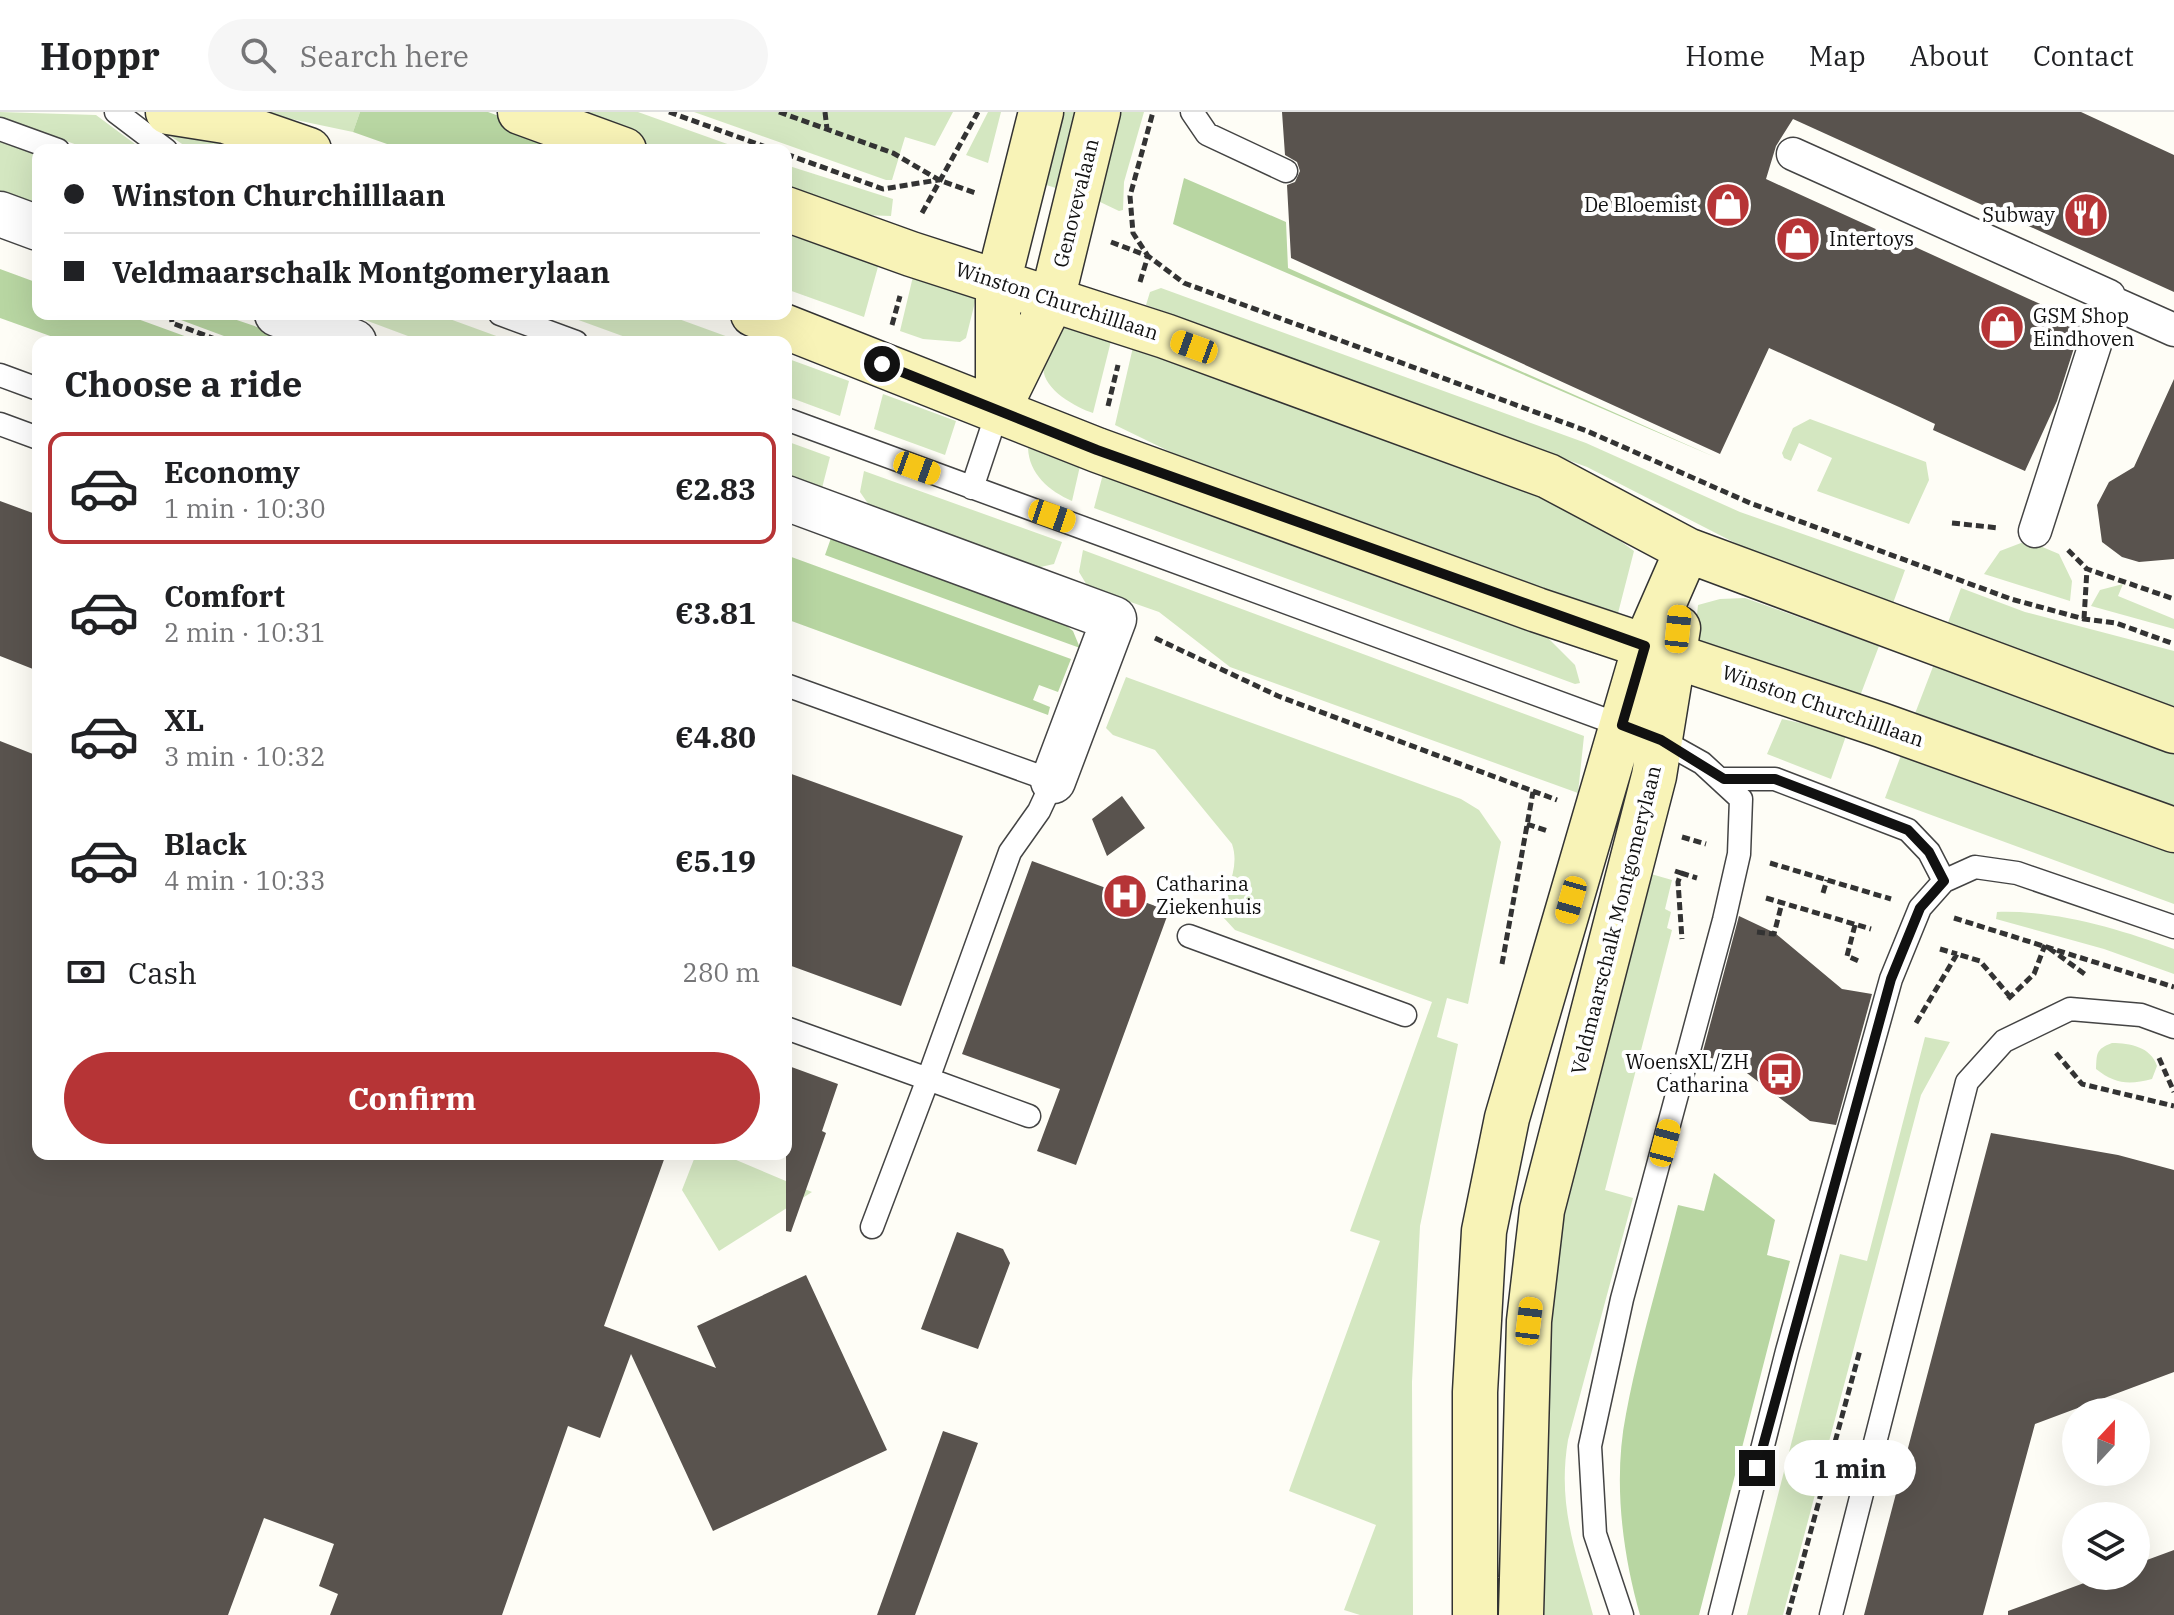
<!DOCTYPE html>
<html lang="en">
<head>
<meta charset="utf-8">
<style>
	:root { --surface:#fff; --page:#f6f6f6; --text:#202124; --muted:#757577; --line:#e0e0e0; --accent:#b63436 }
	body { margin:0; font-family:"IBM Plex Serif",serif; background:var(--page); color:var(--text); height:100vh; display:flex; flex-direction:column; font-size:30px; white-space:nowrap }
	* { box-sizing:border-box; margin:0 }
	p { font-size:26px; color:var(--muted) }
	.icon { flex:none; width:44px; height:44px; fill:none; stroke:currentColor; stroke-width:2; stroke-linecap:round; stroke-linejoin:round }
	.map { position:relative; flex:1; overflow:hidden }
	.sheet { position:absolute; left:32px; top:224px; width:760px; height:824px; display:flex; flex-direction:column; background:var(--surface); border-radius:16px; box-shadow:0 8px 32px #0002 }
	.sheet>* { flex:none }
	.guide { position:absolute; left:32px; top:32px; width:760px; height:176px; border-radius:16px; box-shadow:0 8px 32px #0002; display:grid; align-content:center; height:176px; padding:0 32px; background:var(--surface) }
	.needle { width:52px; rotate:22deg }
	.tools { position:absolute; left:2062px; top:1286px; display:grid; gap:16px }
	.tools a { display:grid; place-items:center; width:88px; height:88px; border-radius:50%; background:var(--surface); box-shadow:0 8px 32px #0002; font-size:40px }
	.end { position:absolute; width:36px; height:36px; margin:-18px; border:10px solid #111; background:#fff; box-shadow:0 0 0 4px #fff }
	.from { border-radius:50% }
	.bubble { position:absolute; height:56px; border-radius:28px; background:var(--surface); box-shadow:0 8px 32px #0002; font-size:26px; font-weight:800; line-height:56px; text-align:center }
	.car { position:absolute; width:24px; height:48px; margin:-24px -12px; border-radius:10px; box-shadow:0 0 6px 2px #0007; background:linear-gradient(#f5c518 24%,#345 0 40%,#f5c518 0 76%,#345 0 86%,#f5c518 0) }
	.guide b { display:flex; align-items:center; gap:28px; height:76px; font-size:30px }
	.guide b+b { border-top:2px solid var(--line) }
	.guide i { width:20px; height:20px; background:var(--text) }
	ul { padding:0; list-style:none }
	li { display:flex; align-items:center; gap:24px; height:112px; margin:0 16px 12px; padding:0 16px; border:4px solid transparent; border-radius:16px }
	li div { flex:1 }
	li b { display:block; font-size:30px }
	li em { font-style:normal; font-weight:800 }
	li.selected { border-color:var(--accent) }
	li>.icon { width:72px; height:72px; stroke-width:1.5 }
	h2 { padding:0 32px; font-size:36px; line-height:96px }
	.pay { display:flex; align-items:center; gap:20px; height:88px; padding:0 32px; font-size:30px }
	.pay p { margin-inline-start:auto }
	.button { display:flex; gap:16px; margin-top:auto; padding:16px 32px }
	.button a { flex:1; height:92px; border-radius:48px; background:var(--accent); color:#fff; font-size:32px; font-weight:800; line-height:92px; text-align:center }
	header { display:flex; align-items:center; gap:48px; box-sizing:border-box; height:112px; padding:0 40px; background:var(--surface); border-bottom:2px solid var(--line) }
	header strong { font-size:38px }
	nav { display:flex; gap:44px; margin-inline-start:auto; font-size:28px }
	.search { width:560px; height:72px; background:var(--page); display:flex; align-items:center; gap:20px; box-sizing:border-box; padding:0 28px; border-radius:44px; color:var(--muted); font-size:30px }
	.map>svg:first-child { display:block }
	.green { fill:#d4e7c1 }
	.forest { fill:#b8d6a2 }
	.building { fill:#59534e }
	.lines { fill:none; stroke-linecap:round; stroke-linejoin:round }
	.service-casing { stroke:#444; stroke-width:25 }
	.pedestrian-casing { stroke:#444; stroke-width:35 }
	.minor-casing { stroke:#444; stroke-width:47 }
	.secondary-casing { stroke:#333; stroke-width:47 }
	.path { stroke:#333; stroke-width:5; stroke-dasharray:8 4; stroke-linecap:butt }
	.service { stroke:#fff; stroke-width:22 }
	.pedestrian { stroke:#fff; stroke-width:32 }
	.minor { stroke:#fff; stroke-width:44 }
	.secondary { stroke:#f8f3b7; stroke-width:44 }
	.route { stroke:#111; stroke-width:10 }
	.labels { text-anchor:middle; stroke-width:8; stroke-linejoin:round; paint-order:stroke }
	.street-label { font-size:20px; fill:#111; stroke:#fff }
	.poi-label { font-size:20px; fill:#111; stroke:#fff; text-anchor:end }
</style>
</head>
<body>
<header>
<strong>Hoppr</strong>
<div class="search"><svg class="icon" aria-label="search" viewBox="0 0 24 24"><circle cx="10" cy="10" r="6"/><path d="M15 15l6 6"/></svg>Search here</div>
<nav><a>Home</a><a>Map</a><a>About</a><a>Contact</a></nav>
</header>
<div class="map">
<svg width="2174" height="1503" viewBox="0 0 2174 1503">
	<rect width="100%" height="100%" fill="#fefdf6"/>
	<!-- green -->
	<path class="green" d="M0,0L96,3L143,38H91L0,5Z
		M258,0H360L353,20Z
		M555,0H638L744,38H658Z
		M694,0H953L935,34L905,25L892,68H886Z
		M988,0H1001L988,51L966,43Z
		M1061,0H1079L1059,77L1043,72Z
		M1120,0H1144L1124,70L1123,98L1119,99L1098,89Z
		M157,15L258,38H191Z
		M0,28L38,42V94L0,81Z
		M786,53L893,87L891,104L863,103L786,82Z
		M786,109L881,144L864,205L786,177Z
		M915,156L977,182L966,226L960,230L923,227L900,219Z
		M1161,176L1586,331L1740,400L1905,458L1892,494L1745,436L1587,355L1146,193L1150,180Z
		M349,202H436L513,230H424Z
		M562,202H665L742,230H639Z
		M1065,212L1111,229L1093,301C1075,295 1038,275 1044,251C1048,238 1058,224 1065,212Z
		M1133,235L1571,393L1634,439L1617,505L1183,346L1115,313Z
		M786,246L849,269L840,304L786,284Z
		M883,282L956,309L945,343L874,317Z
		M1810,307L1926,350L1929,368L1909,412L1817,379L1832,346L1799,331L1791,349L1784,346L1782,341L1793,316Z
		M786,329L830,345L822,376L786,363Z
		M1028,336L1080,354L1072,389C1049,379 1029,362 1028,336Z
		M864,359L1062,430L1054,452L1036,456L869,393L860,380Z
		M1103,362L1546,524L1575,553L1580,571L1575,572L1094,396Z
		M2021,431H2033L2059,442L2072,469L2070,489L1984,462L2000,439Z
		M1083,438L1584,624L1578,681L1230,555L1159,500L1088,475L1079,460Z
		M2123,472L2118,484L2174,507V517L2091,494L2100,478Z
		M1961,476L2025,500L2174,539V596L1947,513Z
		M1745,486L1879,534L1857,592L1694,532L1698,493L1720,487Z
		M1934,552L2174,640V707L1911,612Z
		M1126,565L1461,687L1479,698L1501,730L1468,892L1447,886L1437,925L1458,932L1420,1114L1412,1270L1413,1503H1360L1344,1498L1376,1413L1289,1379L1380,1129L1350,1119L1432,890L1235,818L1223,805C1223,778 1241,759 1232,732L1155,638L1113,623L1106,616Z
		M1782,607L1847,621L1831,667L1767,642Z
		M1903,638L2174,730V792L1885,686Z
		M1651,762L1672,768L1665,797L1671,800L1667,816L1672,818L1605,1078L1633,1086L1568,1328C1557,1394 1576,1440 1593,1503H1544C1545,1399 1537,1291 1551,1187C1569,1044 1615,903 1651,762Z
		M1997,800C2056,798 2119,817 2174,837V862L2104,837L1996,807Z
		M1925,925L1950,930L1921,983L1783,1503H1747L1840,1142L1867,1149Z
		M2112,931C2130,931 2151,935 2157,954L2152,967C2129,973 2115,972 2096,957C2097,943 2095,937 2112,931Z
		M696,1042H722L812,1080L719,1139L682,1078Z"/>
	<!-- forest -->
	<path class="forest" d="M360,0H488L584,35L582,38H404L353,20Z
		M1184,66L1286,110L1288,156L1717,346L1173,112Z
		M0,157L38,171V202H124L201,230H67L0,206Z
		M183,202L228,205L301,230H240L181,208Z
		M831,426L1062,510L1073,519L1080,536L825,443Z
		M786,443L1071,547L1058,580L1039,573L1033,588L1050,595L1048,603L786,507Z
		M1714,1061L1775,1108L1767,1143L1790,1149L1699,1503H1640C1622,1440 1613,1367 1626,1302C1639,1232 1661,1162 1678,1093L1704,1099Z"/>
	<!-- building -->
	<path class="building" d="M1282,0H2081L2174,43V180L1793,7L1776,34L1766,67L2082,211L2057,289L2025,359L1933,318L1935,312L1899,295L1769,236L1720,342L1291,146L1287,73L1295,70L1300,59L1297,50L1285,43Z
		M2174,267V447L2139,450L2122,445L2102,430L2097,393L2109,370L2134,355Z
		M0,389L38,403V559L0,544Z
		M0,629L38,644V1042H666L604,1214L716,1256L697,1214L806,1163L887,1338L713,1419L631,1242L600,1326L568,1314L502,1503H330L338,1482L319,1474L334,1432L264,1406L228,1503H0Z
		M786,660L963,724L901,894L786,852Z
		M1122,684L1145,716L1107,744L1092,707Z
		M1032,749L1169,799L1076,1053L1037,1039L1060,977L962,942Z
		M1739,804L1775,821L1842,877L1872,882L1836,1013L1810,1009L1739,955L1702,943Z
		M786,953L838,972L822,1019L826,1021L791,1120L786,1119Z
		M1991,1021L2118,1043L2174,1058V1260L2035,1312L1983,1503H1864Z
		M957,1120L1003,1137L1010,1151L978,1237L921,1217Z
		M943,1319L978,1331L915,1503H877Z
		M2174,1438V1503H2008V1499L2103,1464H2136V1452Z"/>
	<g class="lines">
		<!-- service casing -->
		<g class="service-casing">
			<path id="service" d="M116,0L166,38
				M1192,0L1207,22L1286,59
				M0,17L58,38
				M500,202L576,230
				M0,263L38,277
				M786,307L1661,628L1702,651L1741,687L1739,742L1724,808L1622,1187L1590,1334L1595,1422L1622,1503
				M0,312L38,326
				M972,376L998,298
				M786,573L1053,669L1039,699L1010,740L928,967L786,916
				M1724,667H1775L1908,718L1929,740L1944,769
				M1189,824L1405,903
				M872,1115L928,967L1029,1004
				M1720,1503L1787,1239L1891,867L1920,796L1944,769L1975,755L2017,761L2174,815
				M1831,1503L1967,970L2004,929L2070,897L2141,903L2174,915"/>
		</g>
		<!-- pedestrian casing -->
		<g class="pedestrian-casing">
			<path id="pedestrian" d="M1793,42L2109,184V189L2174,218
				M2035,419L2109,189"/>
		</g>
		<!-- minor casing -->
		<g class="minor-casing">
			<path id="minor" d="M0,102L38,116
				M277,202L354,230
				M786,386L1114,507L1053,669"/>
		</g>
		<!-- secondary casing -->
		<g class="secondary-casing">
			<path id="secondary" d="M168,0L225,9L309,38
				M520,0L624,38
				M786,97L911,142L1165,224L1548,364L1687,438L2174,619
				M753,202L1097,338L1537,498L1881,613L2174,718
				M998,287V171L1041,0
				M998,298L1052,188L1098,0
				M1475,1503V1280L1484,1119L1507,1006L1645,534L1687,438
				M1521,1503L1529,1209L1542,1098L1654,664L1678,516"/>
		</g>
		<!-- path -->
		<path class="path" d="M669,0L774,38
			M779,0L893,41L939,68L978,82
			M825,0L827,17
			M786,42L883,77L938,68
			M922,101L978,0
			M1111,130L1148,144L1184,171L1587,319L1750,391L1935,459L2011,487L2084,507L2116,511L2174,532
			M1140,170L1148,144L1133,121L1130,84L1153,0
			M171,202L172,211L223,230
			M892,213L900,184
			M1108,294L1118,253
			M1952,411L1999,416
			M2068,438L2087,457L2174,487
			M2084,507L2087,457
			M1155,526L1278,584L1557,688
			M1527,712L1548,719
			M1682,725L1706,732
			M1770,751L1891,787
			M1675,759L1681,761L1678,770L1682,827
			M1681,761L1697,766
			M1823,781L1827,768
			M1766,786L1871,817
			M1954,806L2174,875
			M1855,813L1847,844L1861,850
			M1757,820L1774,822L1782,791
			M2049,836L2086,863
			M1940,837L1957,842
			M1502,852L1533,680
			M2008,887L2034,862L2045,833
			M1916,911L1957,842L1980,849L2012,887
			M2056,941L2082,972L2174,994
			M2159,946L2174,980
			M1788,1503L1860,1238"/>
		<!-- service -->
		<use href="#service" class="service"/>
		<!-- pedestrian -->
		<use href="#pedestrian" class="pedestrian"/>
		<!-- minor -->
		<use href="#minor" class="minor"/>
		<!-- secondary -->
		<use href="#secondary" class="secondary"/>
	</g>
	<g class="lines">
		<!-- route -->
		<path class="route" d="M882,252L1097,338L1645,534L1622,613L1661,628L1724,667H1775L1908,718L1929,740L1944,769L1920,796L1891,867L1757,1356"/>
	</g>
	<!-- icons -->
	<defs>
		<g id="shop-disc" transform="scale(2.3)"><circle r="9.5" fill="#b63436" stroke="#fff"/><path d="M-5-2.5h2.3a2.7 3.5 0 0 1 5.4 0H5L5.5 6h-11ZM-1.5-2.5h3a1.5 2.3 0 0 0-3 0Z" fill="#fff"/></g>
		<g id="restaurant-disc" transform="scale(2.3)"><circle r="9.5" fill="#b63436" stroke="#fff"/><path d="M-5-6h1v4h1v-4h1v4h1v-4h1v5L-1.5 .5V6h-2V.5L-5-1ZM5-6V6H3V1.5H1.5Q1.5-4 5-6Z" fill="#fff"/></g>
		<g id="hospital-disc" transform="scale(2.3)"><circle r="9.5" fill="#b63436" stroke="#fff"/><path d="M-5-5h3v3.5h4V-5h3V5h-3V1.5h-4V5h-3Z" fill="#fff"/></g>
		<g id="bus-disc" transform="scale(2.3)"><circle r="9.5" fill="#b63436" stroke="#fff"/><path d="M-5-6H5V4H4V6H2V4H-2V6H-4V4H-5ZM-3.5-4V0h7V-4ZM-3.5 1.2v1.5H-2V1.2ZM2 1.2v1.5H3.5V1.2Z" fill="#fff"/></g>
	</defs>
	<g fill-rule="evenodd">
		<use href="#shop-disc" x="1728" y="93"/>
		<use href="#restaurant-disc" x="2086" y="103"/>
		<use href="#shop-disc" x="1798" y="127"/>
		<use href="#shop-disc" x="2002" y="215"/>
		<use href="#hospital-disc" x="1125" y="784"/>
		<use href="#bus-disc" x="1780" y="962"/>
	</g>
	<g class="labels">
		<!-- street labels -->
		<g class="street-label">
			<text transform="translate(1076 91) rotate(-76)" y="7">Genovevalaan</text>
			<text transform="translate(1057 189) rotate(18)" y="7">Winston Churchilllaan</text>
			<text transform="translate(1823 594) rotate(19)" y="7">Winston Churchilllaan</text>
			<text transform="translate(1616 808) rotate(-76)" y="7">Veldmaarschalk Montgomerylaan</text>
		</g>
		<!-- poi labels -->
		<g class="poi-label">
			<text x="1697" y="100">De Bloemist</text>
			<text x="2055" y="110">Subway</text>
			<text x="1829" y="134" text-anchor="start">Intertoys</text>
			<text x="2033" y="211" text-anchor="start">GSM Shop<tspan x="2033" dy="23">Eindhoven</tspan></text>
			<text x="1156" y="779" text-anchor="start">Catharina<tspan x="1156" dy="23">Ziekenhuis</tspan></text>
			<text x="1749" y="957">WoensXL/ZH<tspan x="1749" dy="23">Catharina</tspan></text>
		</g>
	</g>
</svg>
<div class="tools">
<a><svg class="needle" viewBox="-14 -14 28 28"><path d="M0-13l5 13h-10z" fill="#e53935"/><path d="M0 13l5-13h-10z" fill="#757577"/></svg></a>
<a><svg class="icon" aria-label="layers" viewBox="0 0 24 24"><path d="M12 4l9 5-9 5-9-5zM3 14l9 5 9-5"/></svg></a>
</div>
<i class="end from" style="left:882px;top:252px"></i>
<i class="end" style="left:1757px;top:1356px"></i>
<div class="bubble" style="left:1784px;top:1328px;width:132px">1 min</div>
<i class="car" style="left:1194px;top:235px;rotate:290deg"></i>
<i class="car" style="left:917px;top:356px;rotate:110deg"></i>
<i class="car" style="left:1052px;top:404px;rotate:109deg"></i>
<i class="car" style="left:1678px;top:517px;rotate:6deg"></i>
<i class="car" style="left:1571px;top:788px;rotate:196deg"></i>
<i class="car" style="left:1665px;top:1031px;rotate:15deg"></i>
<i class="car" style="left:1529px;top:1209px;rotate:7deg"></i>
<div class="guide">
<b><i class="from"></i>Winston Churchilllaan</b>
<b><i></i>Veldmaarschalk Montgomerylaan</b>
</div>
<section class="sheet">
<h2>Choose a ride</h2>
<ul>
<li class="selected"><svg class="icon" aria-label="car" viewBox="0 0 24 24"><path d="M5 17H2v-5l4-1 3-4h7l3 4 3 1v5h-3M9 17h6M6 11h13"/><circle cx="7" cy="17" r="2"/><circle cx="17" cy="17" r="2"/></svg><div><b>Economy</b><p>1 min · 10:30</p></div><em>€2.83</em></li>
<li><svg class="icon" aria-label="car" viewBox="0 0 24 24"><path d="M5 17H2v-5l4-1 3-4h7l3 4 3 1v5h-3M9 17h6M6 11h13"/><circle cx="7" cy="17" r="2"/><circle cx="17" cy="17" r="2"/></svg><div><b>Comfort</b><p>2 min · 10:31</p></div><em>€3.81</em></li>
<li><svg class="icon" aria-label="car" viewBox="0 0 24 24"><path d="M5 17H2v-5l4-1 3-4h7l3 4 3 1v5h-3M9 17h6M6 11h13"/><circle cx="7" cy="17" r="2"/><circle cx="17" cy="17" r="2"/></svg><div><b>XL</b><p>3 min · 10:32</p></div><em>€4.80</em></li>
<li><svg class="icon" aria-label="car" viewBox="0 0 24 24"><path d="M5 17H2v-5l4-1 3-4h7l3 4 3 1v5h-3M9 17h6M6 11h13"/><circle cx="7" cy="17" r="2"/><circle cx="17" cy="17" r="2"/></svg><div><b>Black</b><p>4 min · 10:33</p></div><em>€5.19</em></li>
</ul>
<div class="pay"><svg class="icon" aria-label="cash" viewBox="0 0 24 24"><path d="M3 7h18v10H3z"/><circle cx="12" cy="12" r="2"/></svg>Cash<p>280 m</p></div>
<div class="button"><a>Confirm</a></div>
</section>
</div>
</body>
</html>
